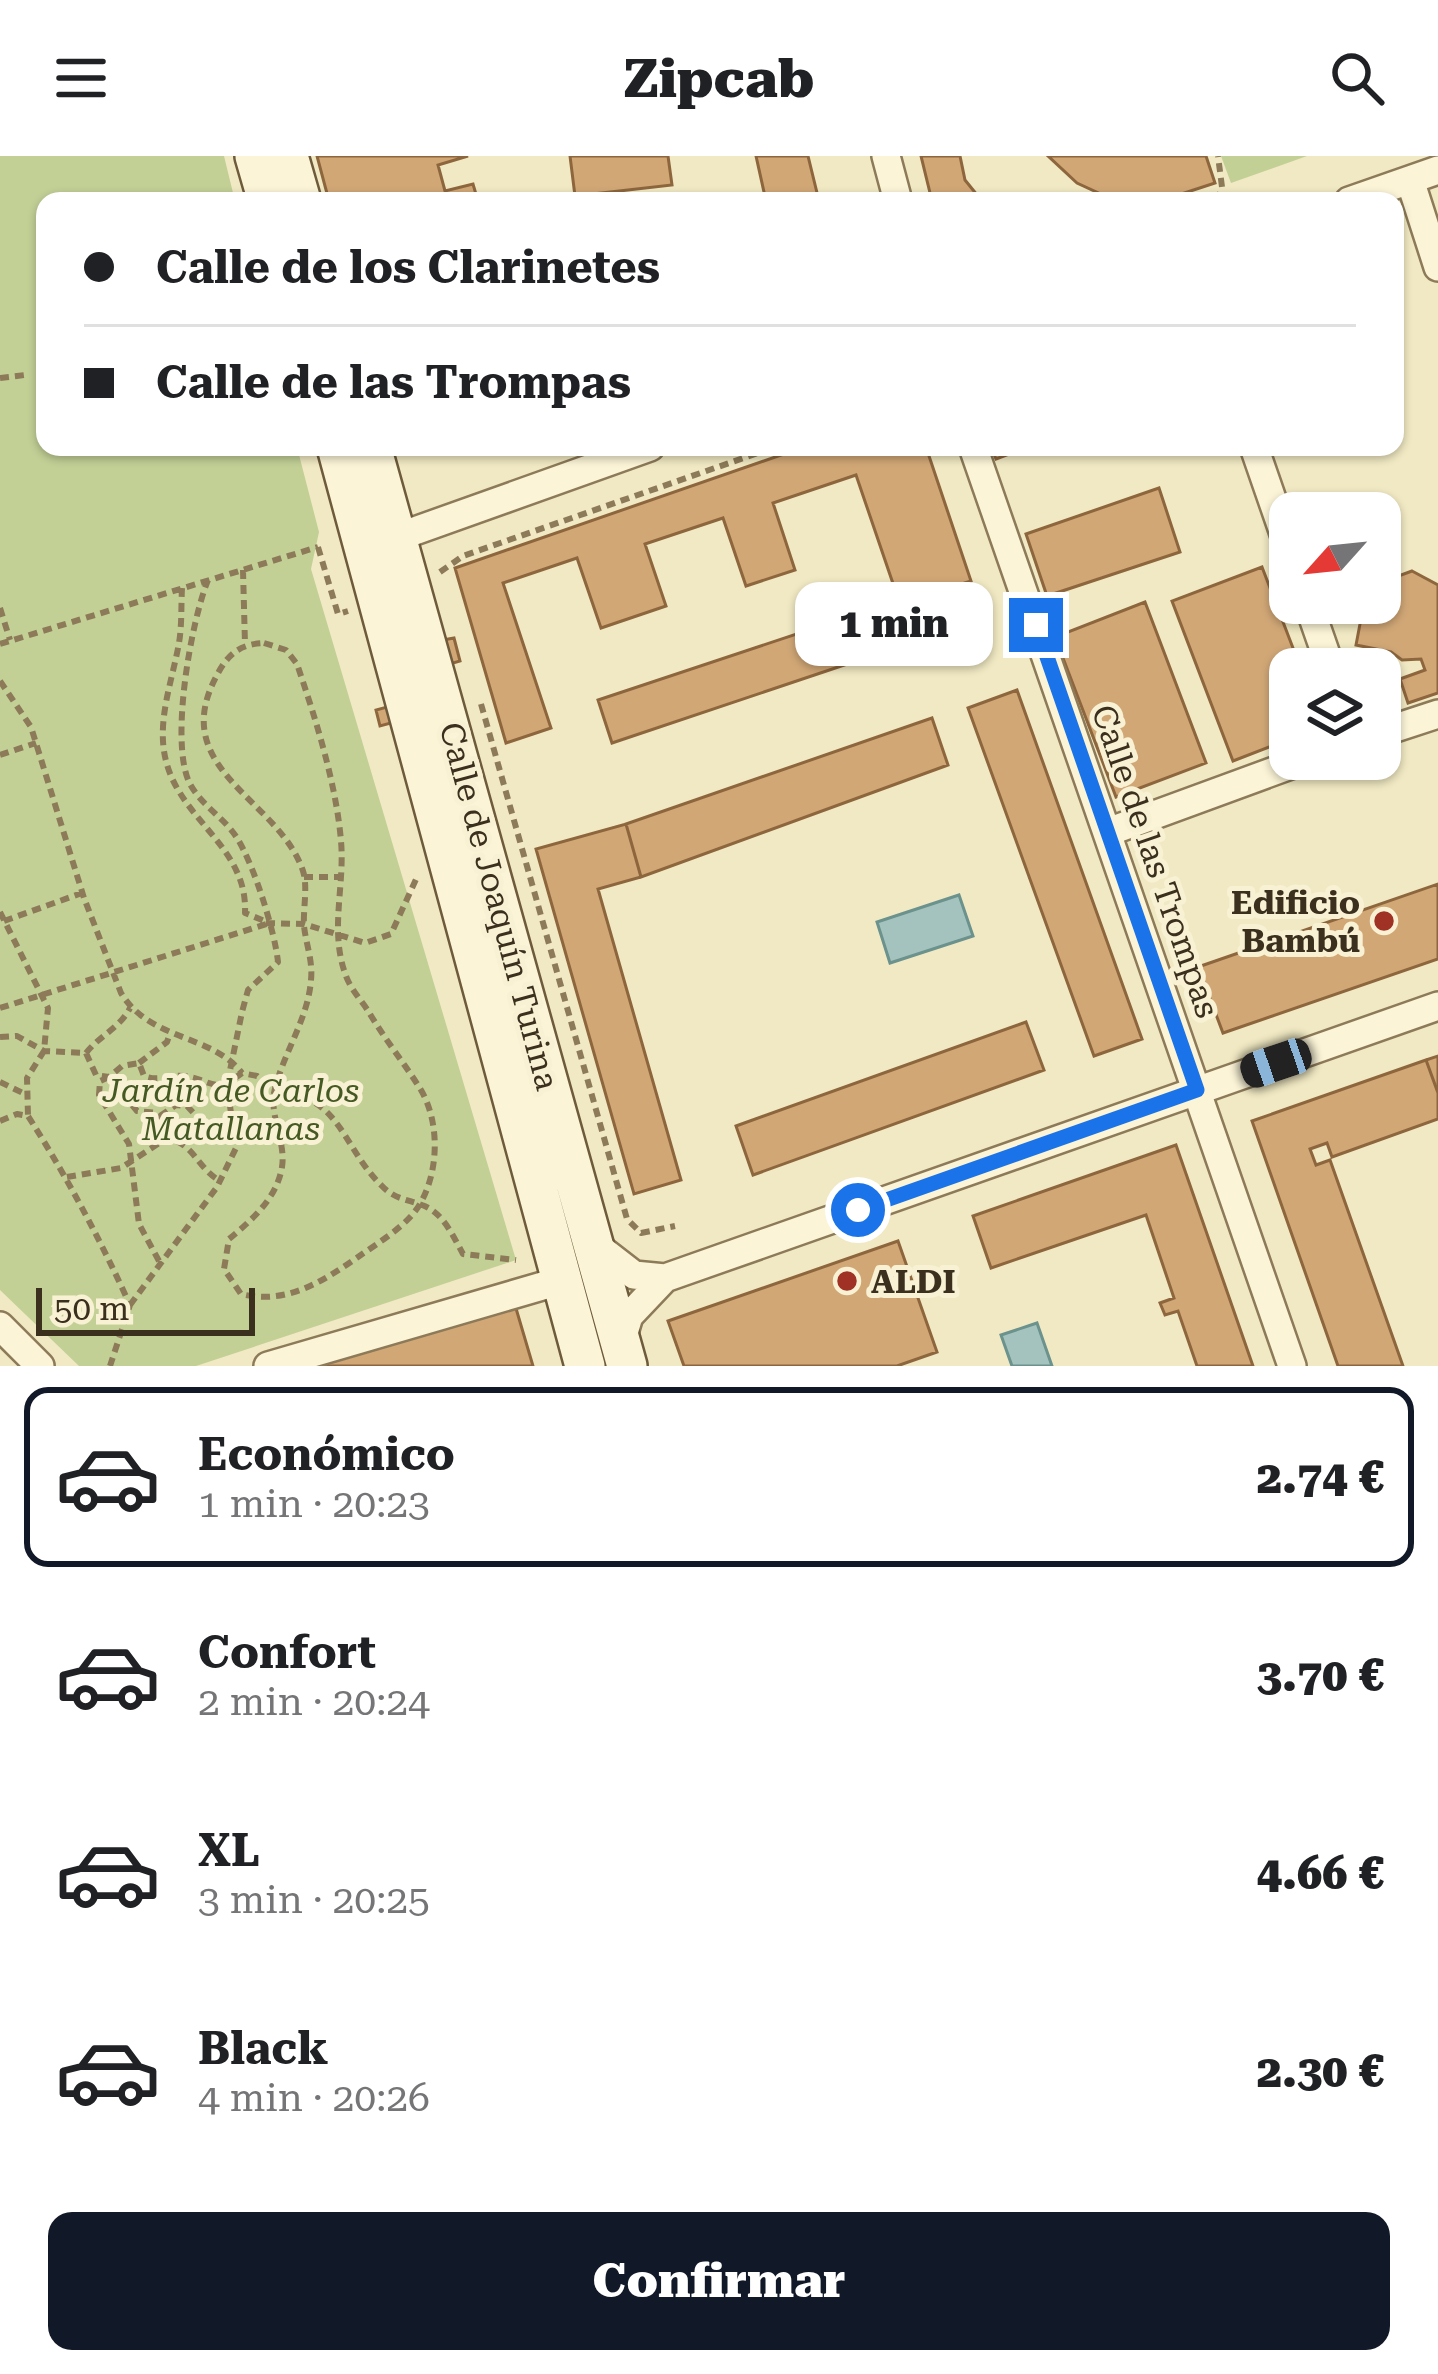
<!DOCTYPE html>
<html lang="es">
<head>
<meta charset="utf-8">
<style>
	:root { --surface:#fff; --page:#f2f2f2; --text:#202124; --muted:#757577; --line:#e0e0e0; --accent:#111827 }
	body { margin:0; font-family:"Roboto Serif",serif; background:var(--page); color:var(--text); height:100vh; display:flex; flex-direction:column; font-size:45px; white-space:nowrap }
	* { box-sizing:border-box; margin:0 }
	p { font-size:39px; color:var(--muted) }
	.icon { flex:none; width:66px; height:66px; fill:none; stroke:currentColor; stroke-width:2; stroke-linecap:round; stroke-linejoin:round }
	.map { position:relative; height:1210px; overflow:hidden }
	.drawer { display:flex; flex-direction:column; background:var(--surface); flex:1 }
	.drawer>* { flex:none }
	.hud { position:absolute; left:36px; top:36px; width:1368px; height:264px; border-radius:24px; box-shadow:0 3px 9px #0004; display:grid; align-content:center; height:264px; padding:0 48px; background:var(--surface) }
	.needle { width:78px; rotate:243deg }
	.buttons { position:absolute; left:1269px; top:336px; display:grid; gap:24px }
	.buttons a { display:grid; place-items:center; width:132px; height:132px; border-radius:24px; background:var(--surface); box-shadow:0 3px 9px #0004; font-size:60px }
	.scale { position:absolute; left:36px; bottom:30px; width:219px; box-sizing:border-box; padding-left:12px; border:6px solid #3b2f1d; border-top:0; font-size:33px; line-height:42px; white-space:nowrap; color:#3b2f1d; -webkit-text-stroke:9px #f8f1d3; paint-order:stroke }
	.end { position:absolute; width:54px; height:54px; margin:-27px; border:15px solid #1a73e8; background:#fff; box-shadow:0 0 0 6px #fff }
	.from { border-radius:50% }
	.bubble { position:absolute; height:84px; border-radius:24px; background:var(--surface); box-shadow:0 3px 9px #0004; font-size:39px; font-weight:800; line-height:84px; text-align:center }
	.car { position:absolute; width:36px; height:72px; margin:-36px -18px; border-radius:15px; box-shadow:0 0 9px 3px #0007; background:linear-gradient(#222 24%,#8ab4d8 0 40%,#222 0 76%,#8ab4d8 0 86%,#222 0) }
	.hud b { display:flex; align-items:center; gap:42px; height:114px; font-size:45px }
	.hud b+b { border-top:3px solid var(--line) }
	.hud i { width:30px; height:30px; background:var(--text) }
	ul { padding:21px 0 0; list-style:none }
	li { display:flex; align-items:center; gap:36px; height:180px; margin:0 24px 18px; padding:0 24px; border:6px solid transparent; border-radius:24px }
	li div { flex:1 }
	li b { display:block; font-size:45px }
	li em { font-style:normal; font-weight:800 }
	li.current { border-color:var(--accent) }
	li>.icon { width:108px; height:108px; stroke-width:1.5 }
	.primary-button { display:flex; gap:24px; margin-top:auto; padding:24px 48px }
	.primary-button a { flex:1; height:138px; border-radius:24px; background:var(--accent); color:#fff; font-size:48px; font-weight:800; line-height:138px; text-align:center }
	header { display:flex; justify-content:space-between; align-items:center; height:156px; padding:0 48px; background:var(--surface); font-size:54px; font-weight:800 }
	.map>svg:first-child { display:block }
	.green { fill:#c2d096 }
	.water { fill:#a5c3be; stroke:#6b928d; stroke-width:3 }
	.building { fill:#d1a776; stroke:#8d663d; stroke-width:3 }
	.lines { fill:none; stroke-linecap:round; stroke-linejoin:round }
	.minor-casing { stroke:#8c7a58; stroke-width:32 }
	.secondary-casing { stroke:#6e5b3b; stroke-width:44 }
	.path { stroke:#8c7a58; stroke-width:6; stroke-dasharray:9 6; stroke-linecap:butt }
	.minor { stroke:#fbf4d7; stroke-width:27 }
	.secondary { stroke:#fbf4d7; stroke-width:39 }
	.route { stroke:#1a73e8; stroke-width:15 }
	.poi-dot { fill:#9f3224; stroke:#f8f1d3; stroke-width:4.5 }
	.labels { text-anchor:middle; stroke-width:10; stroke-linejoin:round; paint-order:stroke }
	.street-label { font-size:33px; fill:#3b2f1d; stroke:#f8f1d3 }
	.poi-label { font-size:33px; font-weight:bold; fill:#3b2f1d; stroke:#f8f1d3; text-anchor:end }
	.park-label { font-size:33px; font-style:italic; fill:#455923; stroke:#f8f1d3 }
</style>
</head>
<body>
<header><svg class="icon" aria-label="menu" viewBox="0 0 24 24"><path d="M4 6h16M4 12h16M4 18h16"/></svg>Zipcab<svg class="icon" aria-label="search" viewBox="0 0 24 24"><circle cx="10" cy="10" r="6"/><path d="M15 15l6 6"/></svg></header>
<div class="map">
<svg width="1438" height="1210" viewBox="0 0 1438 1210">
	<rect width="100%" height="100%" fill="#f1e9c3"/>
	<!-- green -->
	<path class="green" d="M0,0H224L235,45H45V291H297L319,376L311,413L516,1104L196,1210H79L0,1134Z
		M1221,0H1307L1231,27Z"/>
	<!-- water -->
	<path class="water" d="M959,739L973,780L890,807L877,766Z
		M1037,1167L1052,1210H1012L1001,1179Z"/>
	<!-- building -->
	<path class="building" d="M317,0H468L438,9L445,35L473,28L478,45H329Z
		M570,0H668L672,29L575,40Z
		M756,0H808L819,45H766Z
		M921,0H960L965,24L982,45H932Z
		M1048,0H1206L1215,27L1160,45H1116L1077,27Z
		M804,291H926L971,425L900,448L856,319L773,347L795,414L746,430L723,362L645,388L666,450L601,472L577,402L503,427L551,572L506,587L455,412Z
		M991,291H1028L996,303Z
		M1159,332L1180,396L1047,440L1026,378Z
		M1262,411L1301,513H1290V583L1233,605L1172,445Z
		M1412,415L1438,429V537L1408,547L1400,523L1425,514L1421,503L1402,504L1391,496L1356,489L1364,447H1380V418L1396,421Z
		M1145,446L1206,607L1116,641L1055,481Z
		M878,451L892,493L612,587L598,544Z
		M454,482L460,505L450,508L443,484Z
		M1017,534L1142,883L1094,900L968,552Z
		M387,551L391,567L380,570L376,554Z
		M932,562L948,609L641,721L626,668Z
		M626,668L641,721L598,733L681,1024L634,1038L536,693Z
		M1438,728V803L1223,877L1198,811Z
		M1026,866L1044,914L753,1019L736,970Z
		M1438,900V937L1426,904Z
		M1426,904L1438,937V963L1332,1001L1327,987L1310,993L1316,1009L1330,1004L1403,1210H1338L1252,965Z
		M1176,989L1253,1210H1197L1178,1155L1165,1159L1160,1147L1174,1142L1146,1059L991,1112L973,1060Z
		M898,1085L937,1196L897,1210H684L668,1165Z
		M515,1149L533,1210H305Z"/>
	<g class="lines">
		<!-- minor casing -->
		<g class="minor-casing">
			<path id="minor" d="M886,0L898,45
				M1410,24L1438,111
				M1349,45L1438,14
				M973,291L1292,1210
				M1254,291L1290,395
				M381,387L650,291
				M1308,447L1331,513
				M1380,577L1438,558
				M1108,676L1307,603
				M594,1088L634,1119L665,1122L1438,850
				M0,1170L40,1210
				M621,1187L629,1160L665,1122
				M268,1210L563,1124"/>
		</g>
		<!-- secondary casing -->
		<g class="secondary-casing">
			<path id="secondary" d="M255,0L268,45
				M288,0L301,45
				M337,291L585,1210
				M371,291L627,1210"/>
		</g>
		<!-- path -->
		<path class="path" d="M1217,45L1222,31L1218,0
			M0,222L25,219
			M318,391L338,458L348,455
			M243,414L245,488
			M440,416L463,400L775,291
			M182,432C181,450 182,469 179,487C172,526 156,566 166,605C181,665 248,691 245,757L267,766
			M0,452L10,484
			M264,487L286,494L297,508C316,564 336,627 341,685C345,731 329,775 346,820C351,834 363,846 370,858C386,885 405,908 421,934C440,967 439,1015 420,1048C408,1069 378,1087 358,1101C322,1126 286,1149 241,1138L224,1113L229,1083C252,1064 277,1042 282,1011C286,987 270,961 274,937C282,899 308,864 311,824C313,805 306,788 304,770C303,752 308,731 303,715C279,643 167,614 216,521C227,499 239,488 264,487Z
			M0,488L318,391
			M0,525L31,571L84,742L121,837C150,885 212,878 242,917
			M481,548L627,1063L641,1077L675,1070
			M0,599L36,587
			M304,721H343
			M0,756L48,852L44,895L27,922L28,960
			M4,765L82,737
			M266,767L304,768L365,787L391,778L418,719
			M0,852L270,767
			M0,881L17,880L44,895L86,897L96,919L109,921L122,910L139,907L144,920C160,926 169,918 184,920C213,924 213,939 242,917L257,920L274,936C340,937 342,991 381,1029C394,1043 406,1043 422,1049C443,1056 453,1080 463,1098L516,1104
			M86,897C100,879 119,873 130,852
			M139,907L167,886L170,877
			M0,926L27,939
			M160,960L176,949L187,950L205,969L233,971
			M0,965L17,958L28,960C67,1021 100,1083 130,1149L110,1210
			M67,1021L121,1012L167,982C195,988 196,1011 220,1025
			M159,1105L139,1068L129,988L99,939L100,925L109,921L137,955L157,957L167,968V982
			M130,1149L217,1031L236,992L227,929L242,856L248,834L278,806C275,776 254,709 237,682C224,661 201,650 189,626C170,584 191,466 208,424"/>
		<!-- minor -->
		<use href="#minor" class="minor"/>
		<!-- secondary -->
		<use href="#secondary" class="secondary"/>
	</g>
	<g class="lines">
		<!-- route -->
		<path class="route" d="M858,1054L1197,934L1036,469"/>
	</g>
	<!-- markers -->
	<g class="poi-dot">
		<circle cx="1384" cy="765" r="12"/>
		<circle cx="847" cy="1125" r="12"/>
	</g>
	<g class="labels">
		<!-- street labels -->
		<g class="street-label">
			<text transform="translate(1156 705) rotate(71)" y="12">Calle de las Trompas</text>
			<text transform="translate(500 750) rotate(75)" y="12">Calle de Joaquín Turina</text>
		</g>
		<!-- poi labels -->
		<g class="poi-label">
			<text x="1360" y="758">Edificio<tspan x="1360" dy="38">Bambú</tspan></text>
			<text x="871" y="1137" text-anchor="start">ALDI</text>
		</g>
		<!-- park labels -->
		<g class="park-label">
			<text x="231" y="946">Jardín de Carlos<tspan x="231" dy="38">Matallanas</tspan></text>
		</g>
	</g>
</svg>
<div class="buttons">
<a><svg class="needle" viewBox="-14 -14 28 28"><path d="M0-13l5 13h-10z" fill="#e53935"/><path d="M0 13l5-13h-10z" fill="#757577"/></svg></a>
<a><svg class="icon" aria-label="layers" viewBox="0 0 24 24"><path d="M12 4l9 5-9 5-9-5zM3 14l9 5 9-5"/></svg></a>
</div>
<div class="scale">50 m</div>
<i class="end from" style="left:858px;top:1054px"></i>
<i class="end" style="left:1036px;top:469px"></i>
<div class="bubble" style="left:795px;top:426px;width:198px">1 min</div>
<i class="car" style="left:1276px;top:907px;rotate:251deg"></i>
<div class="hud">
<b><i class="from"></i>Calle de los Clarinetes</b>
<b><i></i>Calle de las Trompas</b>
</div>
</div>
<section class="drawer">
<ul>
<li class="current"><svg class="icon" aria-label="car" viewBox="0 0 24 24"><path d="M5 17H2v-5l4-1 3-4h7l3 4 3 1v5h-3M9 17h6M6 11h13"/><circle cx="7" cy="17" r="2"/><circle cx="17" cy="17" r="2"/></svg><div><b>Económico</b><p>1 min · 20:23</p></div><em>2.74 €</em></li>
<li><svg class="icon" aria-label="car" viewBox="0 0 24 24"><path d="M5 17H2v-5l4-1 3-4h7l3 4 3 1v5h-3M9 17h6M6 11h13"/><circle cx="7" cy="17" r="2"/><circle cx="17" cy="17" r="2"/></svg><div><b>Confort</b><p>2 min · 20:24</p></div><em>3.70 €</em></li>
<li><svg class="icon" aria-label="car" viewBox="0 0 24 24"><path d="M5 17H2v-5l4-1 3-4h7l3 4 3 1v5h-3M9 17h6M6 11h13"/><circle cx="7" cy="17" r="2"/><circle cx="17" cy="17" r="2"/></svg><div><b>XL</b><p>3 min · 20:25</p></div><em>4.66 €</em></li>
<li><svg class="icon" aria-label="car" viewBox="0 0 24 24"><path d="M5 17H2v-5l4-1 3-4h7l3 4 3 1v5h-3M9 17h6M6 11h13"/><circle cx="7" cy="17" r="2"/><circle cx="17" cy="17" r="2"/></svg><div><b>Black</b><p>4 min · 20:26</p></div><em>2.30 €</em></li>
</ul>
<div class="primary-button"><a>Confirmar</a></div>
</section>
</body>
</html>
